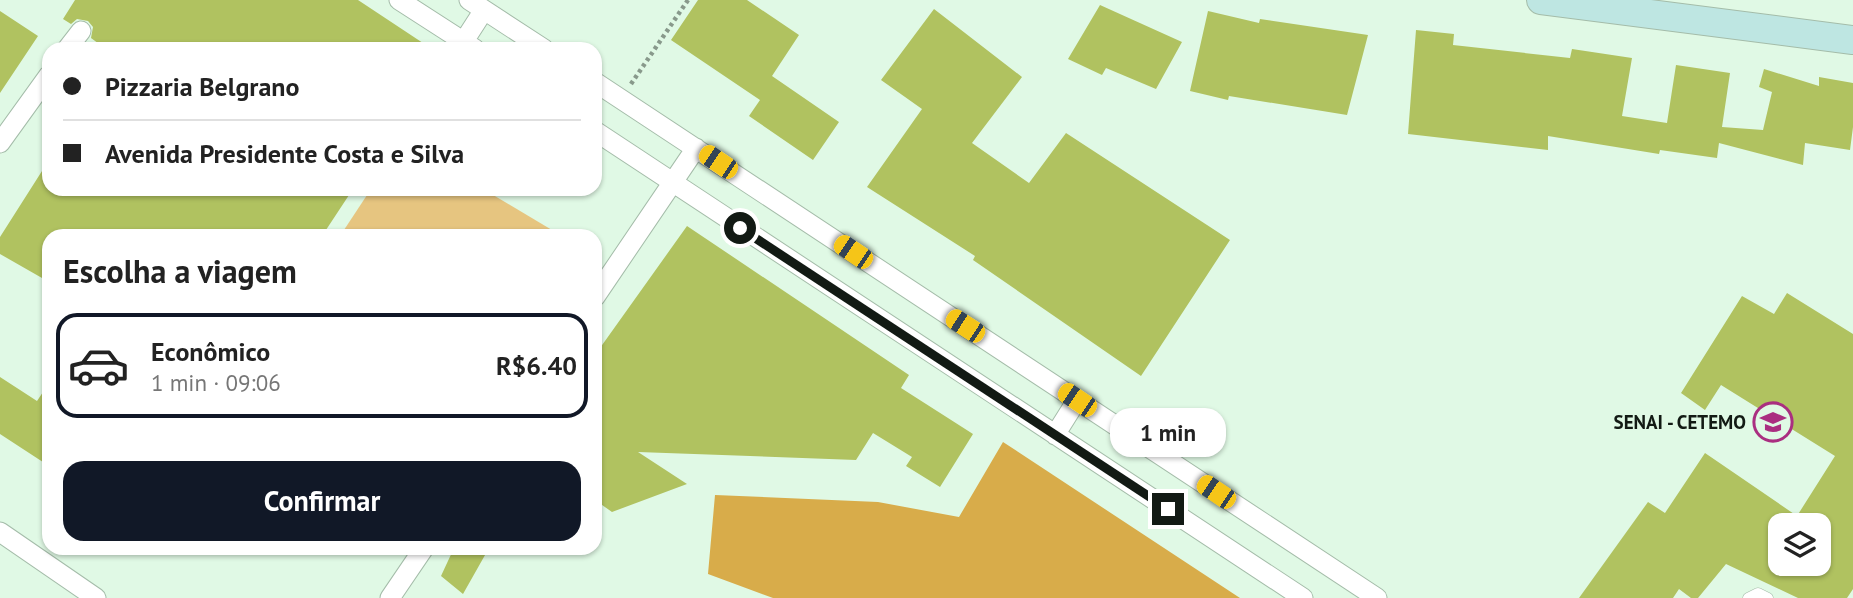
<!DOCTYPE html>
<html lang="pt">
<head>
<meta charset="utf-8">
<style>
	:root { --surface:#fff; --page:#f2f2f2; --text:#222; --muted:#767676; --line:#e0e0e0; --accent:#111827 }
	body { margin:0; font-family:"PT Sans",sans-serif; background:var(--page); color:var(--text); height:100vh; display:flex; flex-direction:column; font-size:26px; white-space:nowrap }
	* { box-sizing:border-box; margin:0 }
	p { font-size:23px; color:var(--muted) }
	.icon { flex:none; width:38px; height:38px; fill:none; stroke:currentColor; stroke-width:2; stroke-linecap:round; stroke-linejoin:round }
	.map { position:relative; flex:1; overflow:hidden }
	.panel { position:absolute; left:42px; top:229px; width:560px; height:326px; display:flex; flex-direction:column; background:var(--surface); border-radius:21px; box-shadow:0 2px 5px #0004 }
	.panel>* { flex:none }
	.top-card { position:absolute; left:42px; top:42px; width:560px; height:154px; border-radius:21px; box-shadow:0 2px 5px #0004; display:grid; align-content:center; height:154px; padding:0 21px; background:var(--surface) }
	.tools { position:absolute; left:1768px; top:513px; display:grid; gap:14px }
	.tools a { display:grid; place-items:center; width:63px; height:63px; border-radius:14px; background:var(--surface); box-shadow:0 2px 5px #0004; font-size:35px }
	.end { position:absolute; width:32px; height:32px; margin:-16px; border:9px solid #121a14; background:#fff; box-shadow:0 0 0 4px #fff }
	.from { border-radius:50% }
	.bubble { position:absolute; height:49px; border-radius:21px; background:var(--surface); box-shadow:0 2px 5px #0004; font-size:23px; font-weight:600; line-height:49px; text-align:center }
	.car { position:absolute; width:21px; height:42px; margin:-21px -10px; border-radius:9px; box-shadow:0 0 5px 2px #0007; background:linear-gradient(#f5c518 24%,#345 0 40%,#f5c518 0 76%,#345 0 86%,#f5c518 0) }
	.top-card b { display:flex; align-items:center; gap:24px; height:66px; font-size:26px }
	.top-card b+b { border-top:2px solid var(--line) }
	.top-card i { width:18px; height:18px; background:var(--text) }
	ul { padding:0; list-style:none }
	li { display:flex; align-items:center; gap:21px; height:105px; margin:0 14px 10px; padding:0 7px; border:4px solid transparent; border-radius:21px }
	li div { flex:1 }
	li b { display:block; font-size:26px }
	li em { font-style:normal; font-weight:600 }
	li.active { border-color:var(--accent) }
	li>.icon { width:63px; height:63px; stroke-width:1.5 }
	h2 { padding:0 21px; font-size:32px; line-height:84px }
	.primary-button { display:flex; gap:14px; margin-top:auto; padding:14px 21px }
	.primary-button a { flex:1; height:80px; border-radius:21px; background:var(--accent); color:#fff; font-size:28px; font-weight:600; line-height:80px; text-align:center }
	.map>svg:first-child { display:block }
	.green { fill:#e6c580 }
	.forest { fill:#d8ac4a }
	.building { fill:#b0c260; fill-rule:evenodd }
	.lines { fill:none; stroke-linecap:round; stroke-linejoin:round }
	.service-casing { stroke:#a4bca9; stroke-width:11 }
	.minor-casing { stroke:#a4bca9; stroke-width:21 }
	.secondary-casing { stroke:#a4bca9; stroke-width:30 }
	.path { stroke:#88998b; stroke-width:4.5; stroke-dasharray:3.5 3.5; stroke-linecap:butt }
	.service { stroke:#fff; stroke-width:10 }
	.minor { stroke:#fff; stroke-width:19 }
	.secondary { stroke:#bee6e2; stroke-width:28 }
	.route { stroke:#121a14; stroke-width:9 }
	.labels { text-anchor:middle; stroke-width:5; stroke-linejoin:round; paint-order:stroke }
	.poi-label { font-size:19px; font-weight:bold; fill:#121a14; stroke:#e0f9e5; text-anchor:end }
</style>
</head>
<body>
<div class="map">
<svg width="1853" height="598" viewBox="0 0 1853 598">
	<rect width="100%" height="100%" fill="#e0f9e5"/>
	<!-- green -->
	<path class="green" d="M371,189H483L562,236H340Z"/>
	<!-- forest -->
	<path class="forest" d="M1003,442L1240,598H773L708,574L715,495L878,502L959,517Z"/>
	<!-- building -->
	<path class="building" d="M75,0H358L432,49H106L91,38L93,27L88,21L77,19L71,24L63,19Z
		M698,0H747L799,35L772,76L839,122L813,160L749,116L760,100L671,40Z
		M1100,5L1182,42L1156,89L1106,68L1102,75L1068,59Z
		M934,9L1022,77L972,143L1029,183L1066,133L1230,240L1141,376L973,260L975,256L867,187L922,109L881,80Z
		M0,11L38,36L0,93Z
		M1208,11L1259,23L1260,19L1368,35L1347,115L1229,96L1228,100L1190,91Z
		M1416,30L1454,34L1453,45L1570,58L1572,49L1632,58L1622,116L1667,123L1676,65L1730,73L1722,127L1763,130L1772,92L1759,87L1764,69L1819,86V77L1853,83V127L1850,150L1805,143L1803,165L1719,143L1717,158L1660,150L1659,154L1548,136V150L1408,134Z
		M49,160V189H353L322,236H49V282L0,254V237Z
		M687,226L909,375L901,388L973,434L940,487L906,466L912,457L873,433L856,460L638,452L687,484L612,512L595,500V355Z
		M1787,293L1853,334V589L1847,598H1798L1726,564L1698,598H1691L1679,589L1673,598H1579L1648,502L1665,513L1705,453L1797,516L1835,456L1721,385L1705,410L1681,393L1742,296L1774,314ZM1780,525H1818V564H1780Z
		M0,377L37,401L49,383V466L0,434Z
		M454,548H489L463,594L441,576Z"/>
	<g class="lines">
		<!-- service casing -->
		<g class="service-casing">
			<path id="service" d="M1748,598L1758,593L1768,598"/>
		</g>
		<!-- minor casing -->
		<g class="minor-casing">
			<path id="minor" d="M399,0L475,49
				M469,0L544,49
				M464,41L484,10
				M67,49L81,31
				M595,82L1377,598
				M595,131L1303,598
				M0,143L49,75
				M595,297L696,148
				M1055,435L1077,400
				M0,532L96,598
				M390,598L424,548"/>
		</g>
		<!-- secondary casing -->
		<g class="secondary-casing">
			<path id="secondary" d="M1541,0L1853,40"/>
		</g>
		<!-- path -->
		<path class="path" d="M631,84L688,0"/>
		<!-- service -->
		<use href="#service" class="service"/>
		<!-- minor -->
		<use href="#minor" class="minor"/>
		<!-- secondary -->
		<use href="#secondary" class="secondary"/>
	</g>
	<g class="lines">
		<!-- route -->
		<path class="route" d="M740,228L1168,509"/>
	</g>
	<!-- icons -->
	<defs>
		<g id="university-ring" transform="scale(2.0125)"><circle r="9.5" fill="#e0f9e5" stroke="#aa2e80" stroke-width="1.5"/><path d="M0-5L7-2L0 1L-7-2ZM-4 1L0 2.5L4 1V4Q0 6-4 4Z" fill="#aa2e80"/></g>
	</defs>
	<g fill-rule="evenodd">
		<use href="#university-ring" x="1773" y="422"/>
	</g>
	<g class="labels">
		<!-- poi labels -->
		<g class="poi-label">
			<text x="1746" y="429">SENAI - CETEMO</text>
		</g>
	</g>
</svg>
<div class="tools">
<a><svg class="icon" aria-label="layers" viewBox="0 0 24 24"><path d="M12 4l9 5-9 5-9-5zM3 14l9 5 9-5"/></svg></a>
</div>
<i class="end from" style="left:740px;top:228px"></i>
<i class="end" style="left:1168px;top:509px"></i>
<div class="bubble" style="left:1110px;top:408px;width:116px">1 min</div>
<i class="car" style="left:718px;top:162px;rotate:304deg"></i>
<i class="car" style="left:853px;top:252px;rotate:304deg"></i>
<i class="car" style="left:965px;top:326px;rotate:303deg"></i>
<i class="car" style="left:1077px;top:400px;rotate:304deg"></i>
<i class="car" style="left:1216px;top:492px;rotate:304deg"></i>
<div class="top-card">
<b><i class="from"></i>Pizzaria Belgrano</b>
<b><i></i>Avenida Presidente Costa e Silva</b>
</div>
<section class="panel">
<h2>Escolha a viagem</h2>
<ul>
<li class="active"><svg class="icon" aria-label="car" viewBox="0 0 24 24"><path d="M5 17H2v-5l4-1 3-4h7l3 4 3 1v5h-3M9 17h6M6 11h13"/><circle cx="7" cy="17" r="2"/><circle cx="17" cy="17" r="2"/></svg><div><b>Econômico</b><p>1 min · 09:06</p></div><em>R$6.40</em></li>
</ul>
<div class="primary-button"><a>Confirmar</a></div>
</section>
</div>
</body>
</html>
